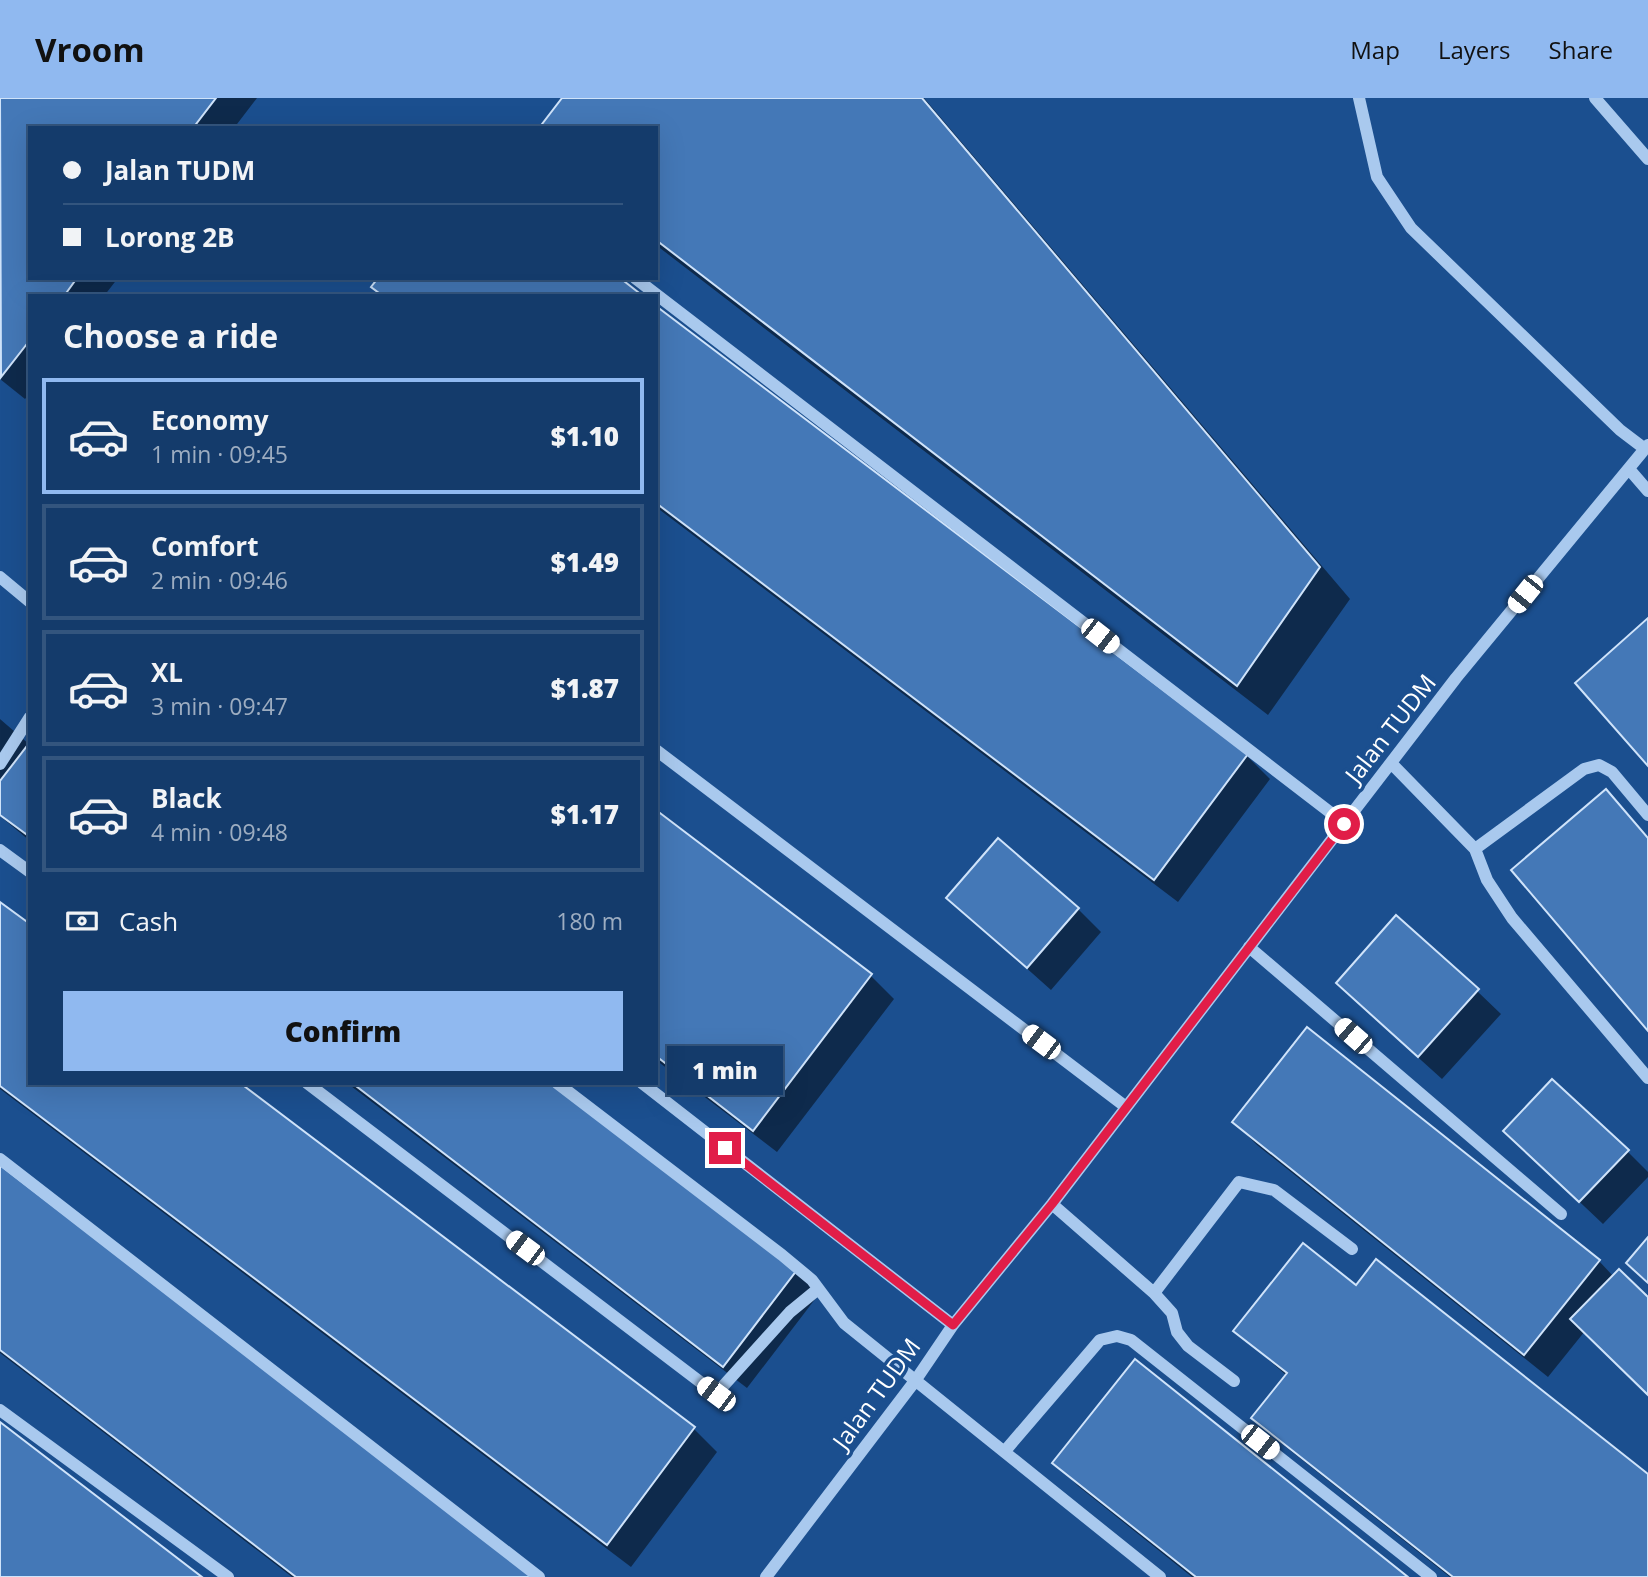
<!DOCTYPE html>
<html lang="en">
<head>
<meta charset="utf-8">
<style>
	:root { --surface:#143b6b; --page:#214673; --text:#f1f3f6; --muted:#9dadc1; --line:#33557e; --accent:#90b9f0 }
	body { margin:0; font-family:"Open Sans",sans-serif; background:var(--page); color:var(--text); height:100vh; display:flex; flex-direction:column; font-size:26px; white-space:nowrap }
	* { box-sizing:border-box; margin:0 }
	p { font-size:23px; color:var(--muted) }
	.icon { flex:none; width:38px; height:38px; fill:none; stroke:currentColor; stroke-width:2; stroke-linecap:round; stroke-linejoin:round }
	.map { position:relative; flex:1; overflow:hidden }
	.sheet { position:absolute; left:28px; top:196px; width:630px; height:791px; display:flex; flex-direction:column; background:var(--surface); border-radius:0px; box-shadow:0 7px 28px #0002,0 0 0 2px var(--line) }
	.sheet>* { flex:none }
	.banner { position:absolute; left:28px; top:28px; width:630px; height:154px; border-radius:0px; box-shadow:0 7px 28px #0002,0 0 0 2px var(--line); display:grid; align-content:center; height:154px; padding:0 35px; background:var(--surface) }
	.end { position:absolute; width:32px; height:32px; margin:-16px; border:9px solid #e11d48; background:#fff; box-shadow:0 0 0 4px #fff }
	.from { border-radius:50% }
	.bubble { position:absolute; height:49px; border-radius:0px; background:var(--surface); box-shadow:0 7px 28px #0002,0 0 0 2px var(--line); font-size:23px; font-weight:800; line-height:49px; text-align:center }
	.car { position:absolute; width:21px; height:42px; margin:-21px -10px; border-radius:9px; box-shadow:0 0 5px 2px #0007; background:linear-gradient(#fff 24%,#345 0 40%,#fff 0 76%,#345 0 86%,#fff 0) }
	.banner b { display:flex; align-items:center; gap:24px; height:66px; font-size:26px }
	.banner b+b { border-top:2px solid var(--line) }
	.banner i { width:18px; height:18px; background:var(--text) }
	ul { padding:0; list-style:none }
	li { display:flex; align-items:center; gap:21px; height:116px; margin:0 14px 10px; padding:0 21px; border:4px solid var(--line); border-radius:0px }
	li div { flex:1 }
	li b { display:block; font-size:26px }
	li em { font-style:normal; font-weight:800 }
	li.selected { border-color:var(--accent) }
	li>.icon { width:63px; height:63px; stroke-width:1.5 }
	h2 { padding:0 35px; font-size:32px; line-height:84px }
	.pay { display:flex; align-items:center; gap:18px; height:77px; padding:0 35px; font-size:26px }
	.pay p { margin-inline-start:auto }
	.action { display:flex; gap:14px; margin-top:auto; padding:14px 35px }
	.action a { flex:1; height:80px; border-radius:0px; background:var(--accent); color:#111; font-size:28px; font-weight:800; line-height:80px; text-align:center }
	header { display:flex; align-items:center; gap:42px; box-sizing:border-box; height:98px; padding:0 35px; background:var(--accent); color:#111 }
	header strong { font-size:33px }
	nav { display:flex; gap:38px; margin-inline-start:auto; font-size:24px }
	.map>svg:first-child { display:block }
	.shadow { fill:#0007 }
	.building { fill:#4478b7; stroke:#cfe3fa; stroke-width:2 }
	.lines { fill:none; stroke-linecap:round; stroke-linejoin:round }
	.minor { stroke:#a9c9ee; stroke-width:12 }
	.route { stroke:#e11d48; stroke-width:9 }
	.labels { text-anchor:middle; stroke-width:7; stroke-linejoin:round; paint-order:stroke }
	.street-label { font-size:24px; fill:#fff; stroke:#1b4f8f }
</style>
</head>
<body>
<header>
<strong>Vroom</strong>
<nav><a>Map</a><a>Layers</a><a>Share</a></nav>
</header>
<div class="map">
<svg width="1648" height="1479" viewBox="0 0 1648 1479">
	<rect width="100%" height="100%" fill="#1b4f8f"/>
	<!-- shadow -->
	<path class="shadow" d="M0,0H257L234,30H30V180H118L104,198H30V295L25,301L0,281Z
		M564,0H924L1350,501L1268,617L656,147V30Z
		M656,210L1247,658L1270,681L1178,804L656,409Z
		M0,621L30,647V743L0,718Z
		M1606,694L1648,739V930Z
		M656,714L871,878L894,901L777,1054L656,962Z
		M948,800L1078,811L1101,834L1051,892Z
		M0,806L30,985H237L694,1331L717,1354L631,1469L0,991Z
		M1477,893L1501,916L1442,981L1361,908Z
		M347,985H550L796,1173L819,1196L747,1290Z
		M1234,1024L1599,1163L1614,1179L1648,1201V1295L1585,1233L1548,1279L1257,1047Z
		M1627,1053L1648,1074V1079L1603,1126L1529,1056Z
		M0,1069L535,1479H292L0,1255Z
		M1356,1190L1648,1379V1479H1450L1277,1342L1254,1319L1287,1278L1236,1233Z
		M1055,1364L1406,1479H1192L1078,1388Z"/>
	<!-- building -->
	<path class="building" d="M0,0H216L193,30H30V180H77L64,198H30V242L1,279Z
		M562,0H922L1320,469L1237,588L656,142V30H539Z
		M378,180H620L643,198H383L371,189Z
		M656,208L1248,656L1154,782L656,405Z
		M1648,520V668L1575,585Z
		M30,644V739L0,717V683Z
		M1606,691L1648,740V933L1511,772Z
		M656,712L872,876L753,1033L656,958Z
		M998,740L1079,810L1027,870L946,800Z
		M0,804L30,826V985H240L695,1329L607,1447L0,988Z
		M1396,817L1479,891L1418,959L1336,885Z
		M1307,929L1600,1162L1524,1257L1232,1024Z
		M1552,981L1629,1052L1579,1104L1503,1033Z
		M352,985H553L797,1172L723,1269Z
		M0,1067L538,1479H296L0,1252Z
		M1648,1139V1185L1626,1165Z
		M1303,1145L1356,1187L1376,1161L1648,1376V1479H1453L1251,1320L1287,1275L1233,1233Z
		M1619,1171L1648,1199V1297L1570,1221Z
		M1135,1261L1408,1479H1196L1052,1365Z
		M0,1324L202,1479H0Z"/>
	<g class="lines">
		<!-- minor -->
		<path class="minor" d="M1359,0L1377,79L1411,130L1620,332L1645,351
			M1595,0L1648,61
			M635,180L1344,725
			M1629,371L1648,393
			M0,479L30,504
			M656,652L1126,1009
			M1391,665L1475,751
			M0,666L30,619
			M1648,717L1612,674L1599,667L1584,671L1475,751L1487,782L1512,820L1648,980
			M0,752L30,774
			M1249,849L1561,1116
			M307,985L716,1296L790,1214L818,1191
			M557,985L782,1157L812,1182L844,1225L1160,1479
			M642,985L953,1227
			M0,1061L539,1479
			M1052,1106L1154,1195L1172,1215L1177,1234L1188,1248L1234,1283
			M1154,1195L1239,1084L1274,1092L1352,1151
			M0,1312L228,1479
			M1005,1353L1100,1242L1117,1238L1131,1242L1431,1479
			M766,1479L915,1283L953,1227L1052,1106L1456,580L1648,347"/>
	</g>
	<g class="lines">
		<!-- route -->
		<path class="route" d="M725,1050L953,1227L1052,1106L1344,726"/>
	</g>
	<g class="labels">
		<!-- street labels -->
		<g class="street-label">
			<text transform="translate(1391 631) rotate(-52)" y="8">Jalan TUDM</text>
			<text transform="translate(877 1296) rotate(-54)" y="8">Jalan TUDM</text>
		</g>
	</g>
</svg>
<i class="end from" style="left:1344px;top:726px"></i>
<i class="end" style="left:725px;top:1050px"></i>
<div class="bubble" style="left:667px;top:948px;width:116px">1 min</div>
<i class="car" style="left:1525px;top:496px;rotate:219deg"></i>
<i class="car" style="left:1100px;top:538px;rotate:128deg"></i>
<i class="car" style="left:1353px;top:938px;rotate:311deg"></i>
<i class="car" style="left:1041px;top:944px;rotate:307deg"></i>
<i class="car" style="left:525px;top:1150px;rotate:307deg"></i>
<i class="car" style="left:716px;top:1296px;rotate:307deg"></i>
<i class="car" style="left:1260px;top:1344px;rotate:128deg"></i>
<div class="banner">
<b><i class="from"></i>Jalan TUDM</b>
<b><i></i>Lorong 2B</b>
</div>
<section class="sheet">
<h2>Choose a ride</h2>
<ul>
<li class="selected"><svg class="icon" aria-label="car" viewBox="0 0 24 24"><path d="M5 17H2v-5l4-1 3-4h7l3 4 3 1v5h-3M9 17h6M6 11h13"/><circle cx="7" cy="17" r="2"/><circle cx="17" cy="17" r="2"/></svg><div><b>Economy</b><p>1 min · 09:45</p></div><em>$1.10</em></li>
<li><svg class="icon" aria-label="car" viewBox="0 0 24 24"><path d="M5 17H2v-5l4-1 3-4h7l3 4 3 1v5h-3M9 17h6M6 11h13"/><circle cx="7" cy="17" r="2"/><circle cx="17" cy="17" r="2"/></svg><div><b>Comfort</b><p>2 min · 09:46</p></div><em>$1.49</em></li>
<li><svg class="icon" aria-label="car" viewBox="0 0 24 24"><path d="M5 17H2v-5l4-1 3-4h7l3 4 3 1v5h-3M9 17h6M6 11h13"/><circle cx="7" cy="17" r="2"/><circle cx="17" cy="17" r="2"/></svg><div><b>XL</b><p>3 min · 09:47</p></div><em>$1.87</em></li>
<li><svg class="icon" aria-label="car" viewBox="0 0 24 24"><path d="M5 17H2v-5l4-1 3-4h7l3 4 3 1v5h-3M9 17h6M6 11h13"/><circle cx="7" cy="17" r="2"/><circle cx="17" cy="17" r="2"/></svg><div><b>Black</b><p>4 min · 09:48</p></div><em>$1.17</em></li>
</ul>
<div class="pay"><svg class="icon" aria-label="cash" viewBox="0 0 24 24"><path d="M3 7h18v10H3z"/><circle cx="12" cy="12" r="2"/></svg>Cash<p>180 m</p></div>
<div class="action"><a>Confirm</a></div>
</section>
</div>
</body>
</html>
